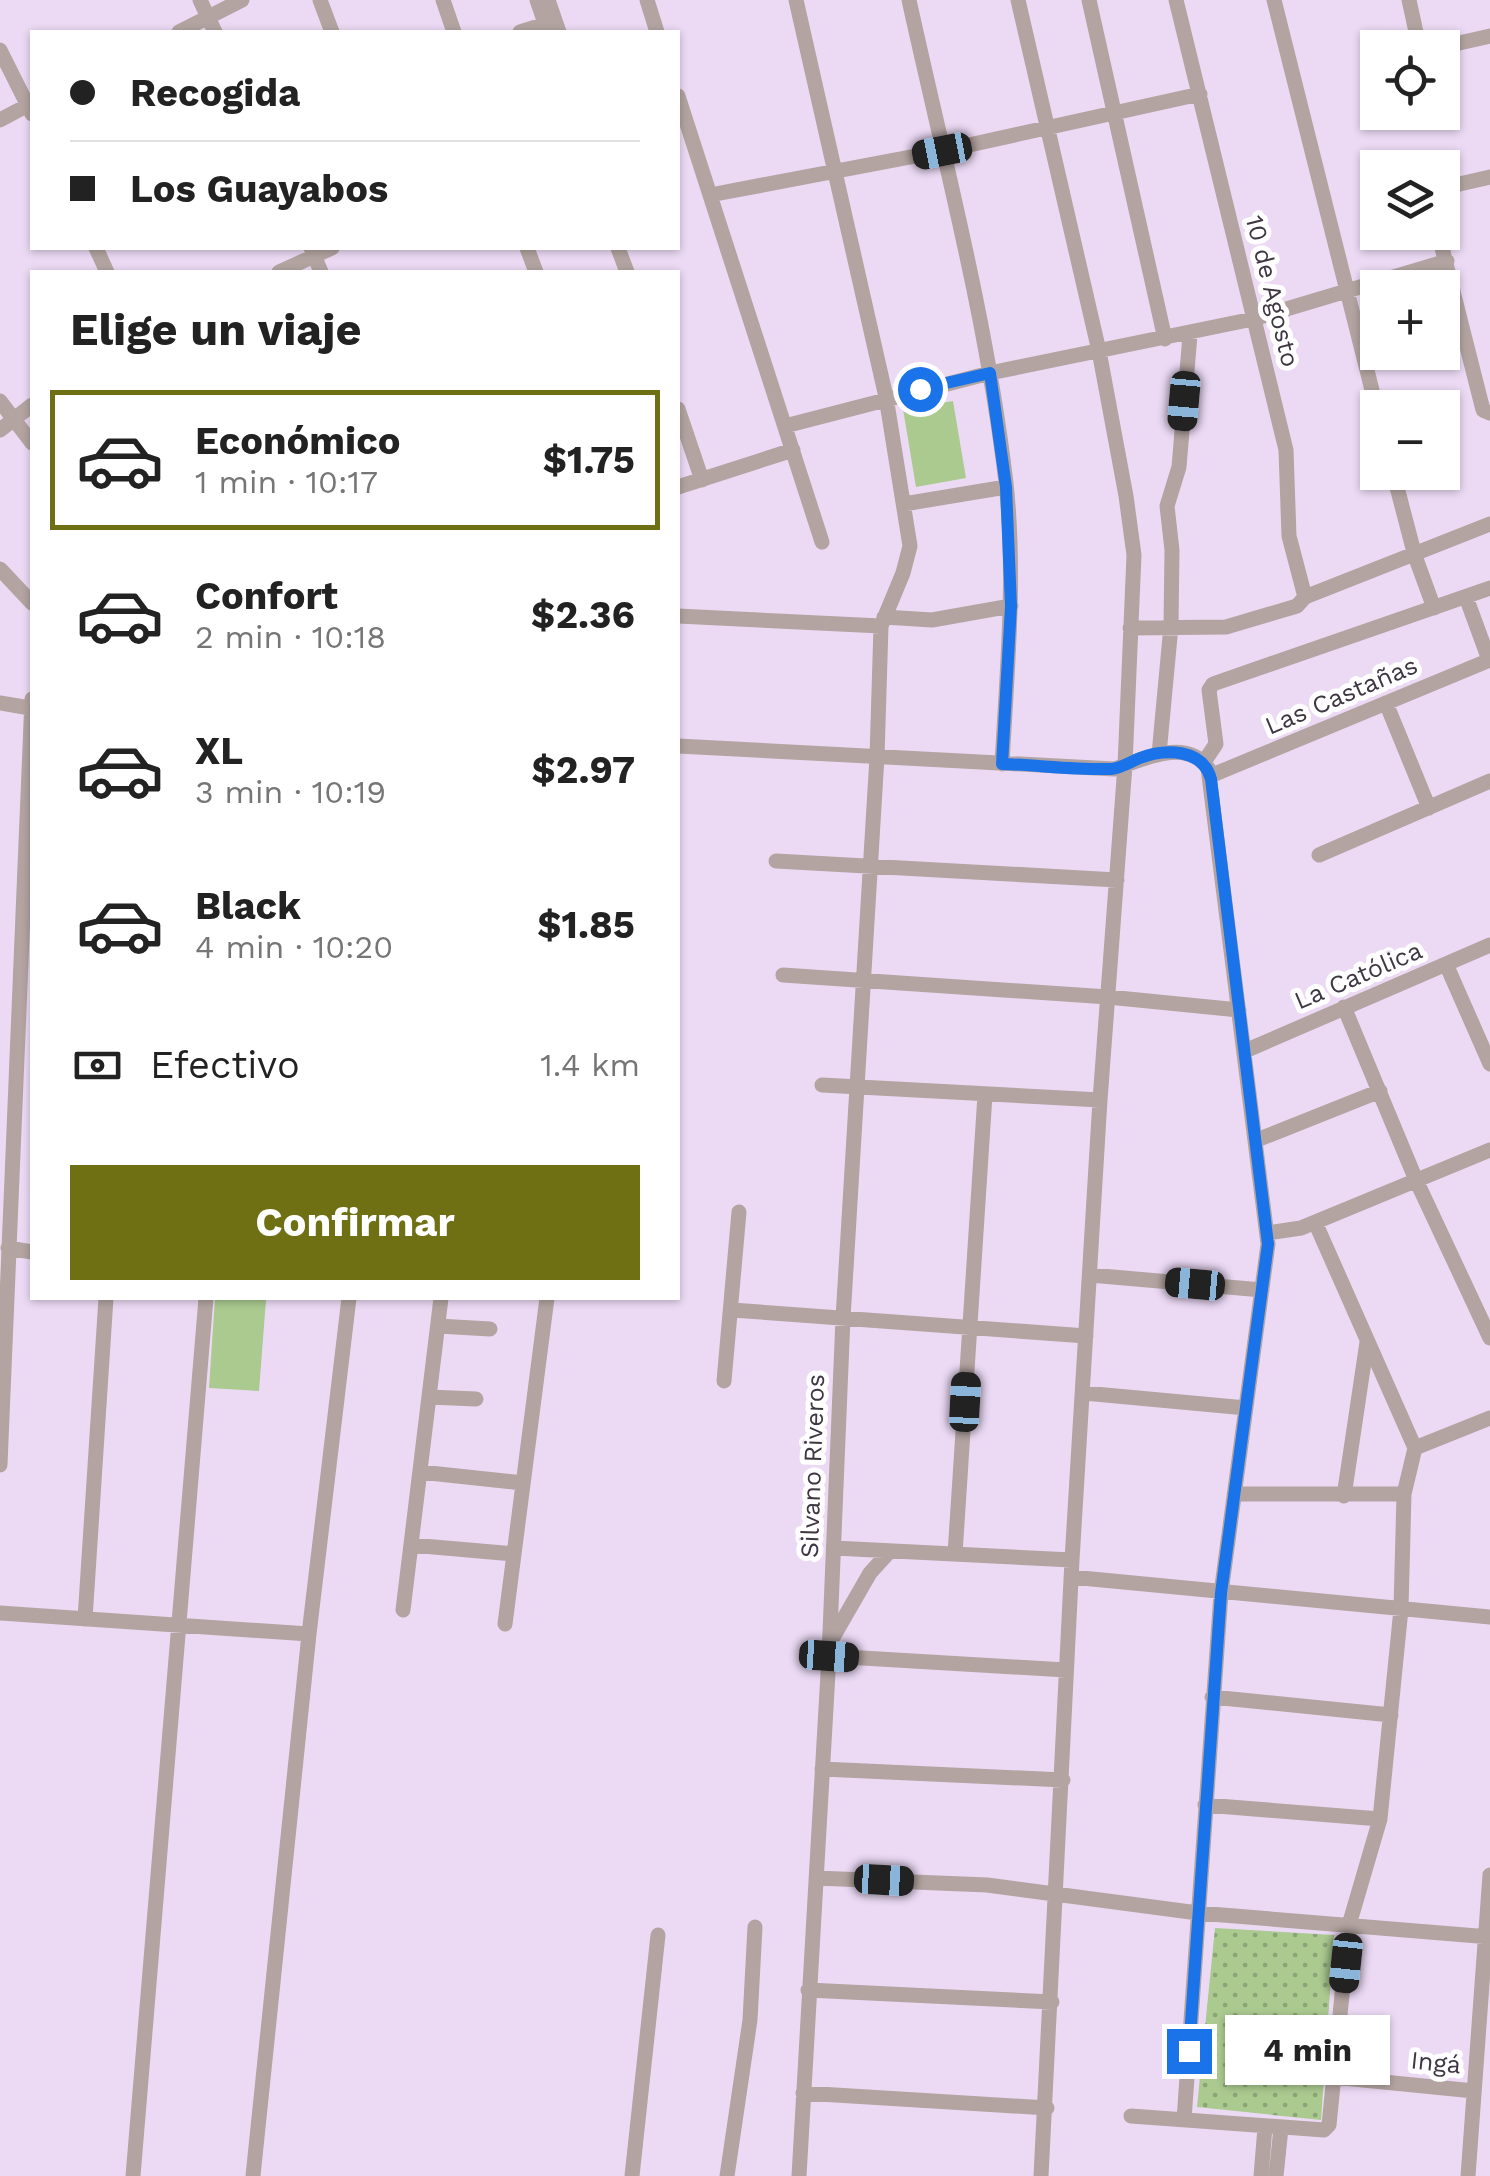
<!DOCTYPE html>
<html lang="es">
<head>
<meta charset="utf-8">
<style>
	:root { --surface:#fff; --page:#f6f6f6; --text:#222; --muted:#767676; --line:#e0e0e0; --accent:#6f7013 }
	body { margin:0; font-family:"Work Sans",sans-serif; background:var(--page); color:var(--text); height:100vh; display:flex; flex-direction:column; font-size:38px; white-space:nowrap }
	* { box-sizing:border-box; margin:0 }
	p { font-size:32px; color:var(--muted) }
	.icon { flex:none; width:55px; height:55px; fill:none; stroke:currentColor; stroke-width:2; stroke-linecap:round; stroke-linejoin:round }
	.map { position:relative; flex:1; overflow:hidden }
	.side { position:absolute; left:30px; top:270px; width:650px; height:1030px; display:flex; flex-direction:column; background:var(--surface); border-radius:0px; box-shadow:0 2px 8px #0004 }
	.side>* { flex:none }
	.guide { position:absolute; left:30px; top:30px; width:650px; height:220px; border-radius:0px; box-shadow:0 2px 8px #0004; display:grid; align-content:center; height:220px; padding:0 40px; background:var(--surface) }
	.tools { position:absolute; left:1360px; top:30px; display:grid; gap:20px }
	.tools a { display:grid; place-items:center; width:100px; height:100px; border-radius:0px; background:var(--surface); box-shadow:0 2px 8px #0004; font-size:50px }
	.end { position:absolute; width:45px; height:45px; margin:-22px; border:12px solid #1a73e8; background:#fff; box-shadow:0 0 0 5px #fff }
	.from { border-radius:50% }
	.bubble { position:absolute; height:70px; border-radius:0px; background:var(--surface); box-shadow:0 2px 8px #0004; font-size:32px; font-weight:700; line-height:70px; text-align:center }
	.car { position:absolute; width:30px; height:60px; margin:-30px -15px; border-radius:12px; box-shadow:0 0 8px 2px #0007; background:linear-gradient(#222 24%,#8ab4d8 0 40%,#222 0 76%,#8ab4d8 0 86%,#222 0) }
	.guide b { display:flex; align-items:center; gap:35px; height:95px; font-size:38px }
	.guide b+b { border-top:2px solid var(--line) }
	.guide i { width:25px; height:25px; background:var(--text) }
	ul { padding:0; list-style:none }
	li { display:flex; align-items:center; gap:30px; height:140px; margin:0 20px 15px; padding:0 20px; border:5px solid transparent; border-radius:0px }
	li div { flex:1 }
	li b { display:block; font-size:38px }
	li em { font-style:normal; font-weight:700 }
	li.on { border-color:var(--accent) }
	li>.icon { width:90px; height:90px; stroke-width:1.5 }
	h2 { padding:0 40px; font-size:45px; line-height:120px }
	.pay { display:flex; align-items:center; gap:25px; height:110px; padding:0 40px; font-size:38px }
	.pay p { margin-inline-start:auto }
	.cta { display:flex; gap:20px; margin-top:auto; padding:20px 40px }
	.cta a { flex:1; height:115px; border-radius:0px; background:var(--accent); color:#fff; font-size:40px; font-weight:700; line-height:115px; text-align:center }
	.map>svg:first-child { display:block }
	.park { fill:url(#park-dots) }
	.pitch { fill:#aaca90 }
	.lines { fill:none; stroke-linecap:round; stroke-linejoin:round }
	.minor { stroke:#b3a4a1; stroke-width:15 }
	.route { stroke:#1a73e8; stroke-width:12 }
	.labels { text-anchor:middle; stroke-width:10; stroke-linejoin:round; paint-order:stroke }
	.street-label { font-size:25px; fill:#3e3742; stroke:#fff }
</style>
</head>
<body>
<div class="map">
<svg width="1490" height="2176" viewBox="0 0 1490 2176">
	<defs>
		<pattern id="park-dots" width="8" height="8" patternUnits="userSpaceOnUse" patternTransform="scale(2.5)"><rect width="8" height="8" fill="#aaca90"/><path d="M2 2h.1M6 6h.1" fill="none" stroke="#8ca577" stroke-width="1.8" stroke-linecap="round"/></pattern>
	</defs>
	<rect width="100%" height="100%" fill="#ecdaf5"/>
	<!-- park -->
	<path class="park" d="M1215,1928L1334,1935L1321,2120L1197,2107Z"/>
	<!-- pitch -->
	<path class="pitch" d="M953,401L966,478L916,487L903,409Z
		M215,1298L266,1300L259,1391L209,1388Z"/>
	<g class="lines">
		<!-- minor -->
		<path class="minor" d="M200,0L215,32
			M320,0L332,32
			M443,0L454,32
			M537,0L548,32
			M548,0L559,32
			M647,0L657,32
			M796,0L886,397L910,546L903,573L881,626L877,757L843,1318L829,1656L799,2176
			M909,0C944,160 987,320 1006,483C1016,576 1007,671 1002,764
			M1018,0L1099,351L1126,496L1134,555L1125,765L1100,1100L1072,1560L1041,2176
			M1089,0L1165,339
			M1176,0L1286,450L1289,536L1305,597
			M1274,0L1378,414
			M1409,0L1418,41L1426,48
			M179,32L242,0
			M520,32L555,21
			M1437,48L1490,36
			M0,50L32,114
			M678,96L822,542
			M0,120L32,103
			M1442,188L1490,177
			M710,195L942,151L1200,94
			M1438,232L1483,410L1490,413
			M96,248L107,272
			M311,248L321,272
			M527,248L536,272
			M618,248L627,272
			M279,272L332,248
			M0,401L32,443
			M678,409L702,480
			M785,426L990,373L1253,319L1447,261
			M0,430L32,405
			M1393,472L1415,556L1434,608
			M678,487L793,450
			M904,504L1006,487
			M0,569L32,603
			M1466,597L1489,660
			M678,616L881,626
			M884,617L932,620L1011,606
			M1130,628L1226,627L1297,606L1305,597L1490,524
			M0,703L30,708
			M1386,703L1429,808
			M678,746L1114,769C1142,760 1186,737 1208,768L1268,1244L1221,1593L1184,2120
			M1159,754L1171,626L1172,550L1167,506L1179,467L1190,335
			M1204,762L1216,744L1209,690L1213,684L1490,588
			M1210,776L1490,660
			M1319,855L1490,781
			M776,861L1117,880
			M1446,964L1490,1064
			M783,975L1108,997L1239,1010
			M1344,1007L1416,1180L1490,1338
			M1245,1051L1490,945
			M822,1085L1100,1100
			M1257,1140L1380,1091
			M1268,1233L1301,1228L1490,1150
			M8,1248L32,1252
			M1090,1275L1262,1290
			M732,1310L1086,1336
			M438,1326L490,1329
			M724,1381L739,1212
			M1084,1393L1246,1408
			M429,1397L476,1399
			M1415,1448L1490,1418
			M0,1465L32,699
			M420,1472L523,1483
			M1234,1494H1404
			M1344,1496L1367,1342
			M411,1545L514,1554
			M834,1548L1072,1560
			M955,1554L985,1095
			M1071,1577L1490,1617
			M403,1610L441,1298
			M0,1613L309,1634
			M85,1619L106,1298
			M505,1624L547,1298
			M832,1639L870,1573L890,1551
			M829,1656L1066,1670
			M1212,1697L1391,1715
			M822,1769L1063,1780
			M1205,1805L1380,1819
			M816,1878L987,1885L1198,1913L1490,1937
			M808,1990L1052,2002
			M1333,2077L1474,2091
			M803,2093L1047,2108
			M1131,2116L1324,2130L1329,2125L1349,1925L1380,1819L1401,1609L1404,1494L1415,1448L1315,1222
			M133,2176L206,1298
			M253,2176L309,1634L349,1298
			M632,2176L658,1935
			M727,2176L750,2020L755,1927
			M1261,2176L1265,2127
			M1276,2176L1281,2128
			M1468,2176L1490,1875"/>
	</g>
	<g class="lines">
		<!-- route -->
		<path class="route" d="M920,389L990,373L1006,487L1011,606L1002,764C1037,765 1075,770 1111,769C1122,768 1130,762 1140,758C1166,748 1203,749 1211,779L1268,1244L1221,1593L1189,2051"/>
	</g>
	<g class="labels">
		<!-- street labels -->
		<g class="street-label">
			<text transform="translate(1273 291) rotate(76)" y="9">10 de Agosto</text>
			<text transform="translate(1341 695) rotate(-23)" y="9">Las Castañas</text>
			<text transform="translate(1358 975) rotate(-23)" y="9">La Católica</text>
			<text transform="translate(812 1466) rotate(-88)" y="9">Silvano Riveros</text>
			<text transform="translate(1436 2062) rotate(6)" y="9">Ingá</text>
		</g>
	</g>
</svg>
<div class="tools">
<a><svg class="icon" aria-label="locate" viewBox="0 0 24 24"><circle cx="12" cy="12" r="6"/><path d="M12 2v4M12 18v4M2 12h4M18 12h4"/></svg></a>
<a><svg class="icon" aria-label="layers" viewBox="0 0 24 24"><path d="M12 4l9 5-9 5-9-5zM3 14l9 5 9-5"/></svg></a>
<a>+</a>
<a>−</a>
</div>
<i class="end from" style="left:920px;top:389px"></i>
<i class="end" style="left:1189px;top:2051px"></i>
<div class="bubble" style="left:1225px;top:2015px;width:165px">4 min</div>
<i class="car" style="left:942px;top:151px;rotate:259deg"></i>
<i class="car" style="left:1184px;top:401px;rotate:185deg"></i>
<i class="car" style="left:1195px;top:1284px;rotate:275deg"></i>
<i class="car" style="left:965px;top:1402px;rotate:3deg"></i>
<i class="car" style="left:829px;top:1656px;rotate:94deg"></i>
<i class="car" style="left:884px;top:1880px;rotate:93deg"></i>
<i class="car" style="left:1346px;top:1963px;rotate:186deg"></i>
<div class="guide">
<b><i class="from"></i>Recogida</b>
<b><i></i>Los Guayabos</b>
</div>
<section class="side">
<h2>Elige un viaje</h2>
<ul>
<li class="on"><svg class="icon" aria-label="car" viewBox="0 0 24 24"><path d="M5 17H2v-5l4-1 3-4h7l3 4 3 1v5h-3M9 17h6M6 11h13"/><circle cx="7" cy="17" r="2"/><circle cx="17" cy="17" r="2"/></svg><div><b>Económico</b><p>1 min · 10:17</p></div><em>$1.75</em></li>
<li><svg class="icon" aria-label="car" viewBox="0 0 24 24"><path d="M5 17H2v-5l4-1 3-4h7l3 4 3 1v5h-3M9 17h6M6 11h13"/><circle cx="7" cy="17" r="2"/><circle cx="17" cy="17" r="2"/></svg><div><b>Confort</b><p>2 min · 10:18</p></div><em>$2.36</em></li>
<li><svg class="icon" aria-label="car" viewBox="0 0 24 24"><path d="M5 17H2v-5l4-1 3-4h7l3 4 3 1v5h-3M9 17h6M6 11h13"/><circle cx="7" cy="17" r="2"/><circle cx="17" cy="17" r="2"/></svg><div><b>XL</b><p>3 min · 10:19</p></div><em>$2.97</em></li>
<li><svg class="icon" aria-label="car" viewBox="0 0 24 24"><path d="M5 17H2v-5l4-1 3-4h7l3 4 3 1v5h-3M9 17h6M6 11h13"/><circle cx="7" cy="17" r="2"/><circle cx="17" cy="17" r="2"/></svg><div><b>Black</b><p>4 min · 10:20</p></div><em>$1.85</em></li>
</ul>
<div class="pay"><svg class="icon" aria-label="cash" viewBox="0 0 24 24"><path d="M3 7h18v10H3z"/><circle cx="12" cy="12" r="2"/></svg>Efectivo<p>1.4 km</p></div>
<div class="cta"><a>Confirmar</a></div>
</section>
</div>
</body>
</html>
